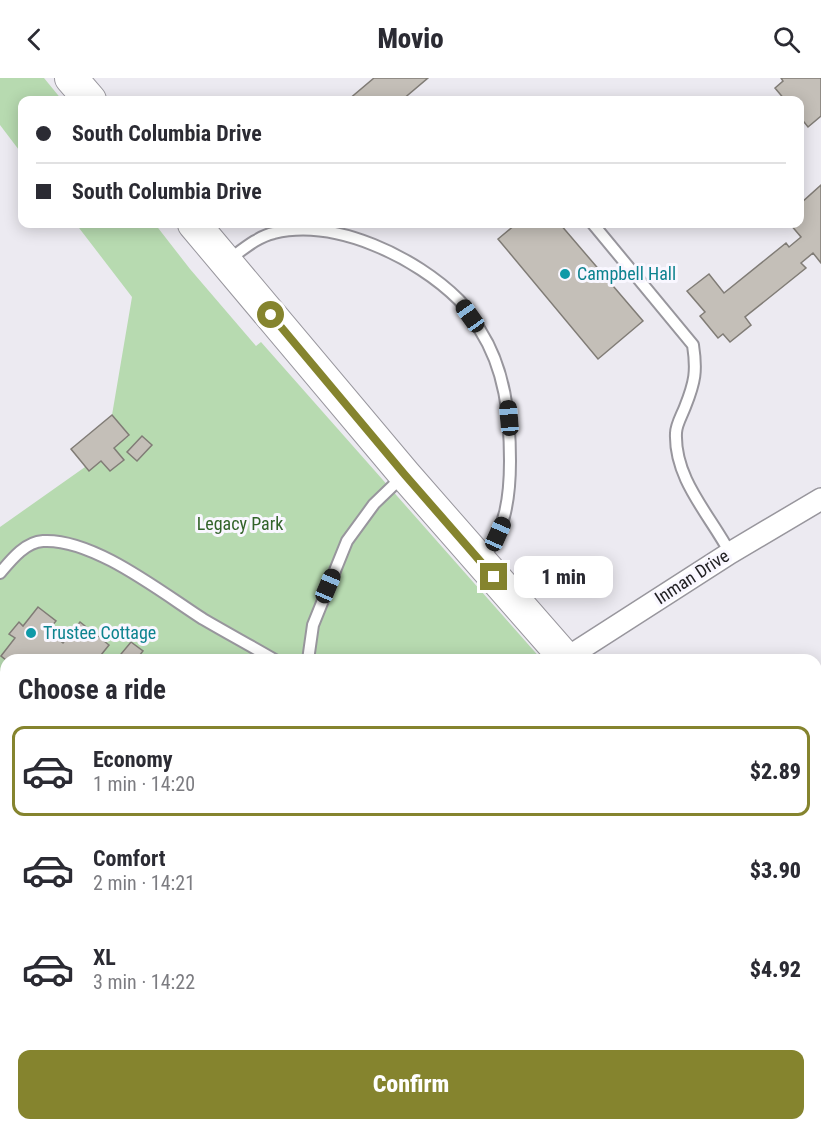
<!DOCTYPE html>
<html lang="en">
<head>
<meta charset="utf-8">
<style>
	:root { --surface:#fff; --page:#f2f2f3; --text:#2b2b33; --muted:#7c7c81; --line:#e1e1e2; --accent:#85842e }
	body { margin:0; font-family:"Roboto Condensed",sans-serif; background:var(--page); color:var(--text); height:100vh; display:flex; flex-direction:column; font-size:22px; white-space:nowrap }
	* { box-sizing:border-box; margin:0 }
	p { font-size:20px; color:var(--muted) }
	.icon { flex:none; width:33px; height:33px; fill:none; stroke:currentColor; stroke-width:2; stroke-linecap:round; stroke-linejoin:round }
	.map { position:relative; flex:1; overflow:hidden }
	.drawer { position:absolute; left:0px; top:576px; width:822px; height:477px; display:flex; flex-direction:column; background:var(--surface); border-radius:18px 18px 0 0; box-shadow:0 3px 15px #0003 }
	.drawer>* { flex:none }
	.guide { position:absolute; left:18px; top:18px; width:786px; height:132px; border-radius:12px; box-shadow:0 3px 15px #0003; display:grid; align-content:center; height:132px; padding:0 18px; background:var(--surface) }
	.end { position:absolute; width:27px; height:27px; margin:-14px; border:8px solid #85842e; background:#fff; box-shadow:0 0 0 3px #fff }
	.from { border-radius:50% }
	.bubble { position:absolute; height:42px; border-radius:12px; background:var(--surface); box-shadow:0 3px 15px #0003; font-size:20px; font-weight:800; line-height:42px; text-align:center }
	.car { position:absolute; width:18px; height:36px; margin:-18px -9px; border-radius:8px; box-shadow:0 0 4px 2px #0007; background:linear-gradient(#222 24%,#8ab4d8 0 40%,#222 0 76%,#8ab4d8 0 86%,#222 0) }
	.guide b { display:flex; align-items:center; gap:21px; height:57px; font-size:22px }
	.guide b+b { border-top:2px solid var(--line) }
	.guide i { width:15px; height:15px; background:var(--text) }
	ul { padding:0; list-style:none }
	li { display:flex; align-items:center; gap:18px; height:90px; margin:0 12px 9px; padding:0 6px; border:3px solid transparent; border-radius:12px }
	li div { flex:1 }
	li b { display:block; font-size:22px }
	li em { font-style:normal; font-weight:800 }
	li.current { border-color:var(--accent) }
	li>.icon { width:54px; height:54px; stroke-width:1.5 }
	h2 { padding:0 18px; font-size:27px; line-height:72px }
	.button { display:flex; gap:12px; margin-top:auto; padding:12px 18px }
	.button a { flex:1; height:69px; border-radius:12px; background:var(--accent); color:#fff; font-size:24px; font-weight:800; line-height:69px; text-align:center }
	header { display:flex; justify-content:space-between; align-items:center; height:78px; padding:0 18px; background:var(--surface); font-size:27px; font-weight:800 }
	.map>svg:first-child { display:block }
	.green { fill:#b7dab0 }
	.building { fill:#c4bfb8; stroke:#807c76; stroke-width:1.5 }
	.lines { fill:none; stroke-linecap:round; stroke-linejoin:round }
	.lane-casing { stroke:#98969d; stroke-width:14 }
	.street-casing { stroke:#98969d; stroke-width:24 }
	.secondary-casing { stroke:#98969d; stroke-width:34 }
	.lane { stroke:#fff; stroke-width:10 }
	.street { stroke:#fff; stroke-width:21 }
	.secondary { stroke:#fff; stroke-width:32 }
	.route { stroke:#85842e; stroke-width:8 }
	.culture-dot { fill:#0f9aa8; stroke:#f9f7ff; stroke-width:2 }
	.labels { text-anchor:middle; stroke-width:6; stroke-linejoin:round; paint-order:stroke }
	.culture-label { font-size:18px; fill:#0d838f; stroke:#f9f7ff; text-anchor:start }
	.park-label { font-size:18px; fill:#326329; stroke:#f9f7ff }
	.street-label { font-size:18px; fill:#222124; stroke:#f9f7ff }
</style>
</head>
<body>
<header><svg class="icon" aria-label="back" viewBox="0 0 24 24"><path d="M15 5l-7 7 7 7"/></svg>Movio<svg class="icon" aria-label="search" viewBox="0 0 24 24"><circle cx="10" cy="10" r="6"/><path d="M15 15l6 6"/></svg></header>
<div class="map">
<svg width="821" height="1053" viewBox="0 0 821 1053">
	<rect width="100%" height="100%" fill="#eceaf1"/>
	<!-- green -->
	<path class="green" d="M0,0H44L62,22H22V76L0,47Z
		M76,146H155L190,191L256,268L261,264L542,582H6V1047H816V810L821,813V1053H0V449L129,358L112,337L132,219Z"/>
	<!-- building -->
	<path class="building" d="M374,0H428L402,22H348Z
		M781,0H821V38L808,49L800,39V22H785L775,10L783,3Z
		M821,107V185L813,175L801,185L806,190L745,239L751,247L730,264L723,256L718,260L700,238L705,234L687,213L709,196L724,215L786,165L789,169L801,159L790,146H800V121L802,124Z
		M516,146H560L643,243L598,281L498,161Z
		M112,337L129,357L114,370L124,382L110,393L101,383L89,393L71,371Z
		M142,358L152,367L137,383L127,374Z
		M38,529L56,543L48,553L63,565L80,544L109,567L97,582H6L1,578L15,560L9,556L19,544L23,548Z
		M131,564L143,573L136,582H130L121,576Z
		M0,637L4,641L6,639V689L0,684Z
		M816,990L821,994V1053H705L709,1047H816Z
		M323,1047H366L365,1049L370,1053H318Z"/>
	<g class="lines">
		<!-- lane casing -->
		<g class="lane-casing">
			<path id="lane" d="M593,146L693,267C697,293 695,304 685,329C682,337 676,347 676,355C674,401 710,437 730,475
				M227,183C241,173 258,158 274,155C335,140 416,179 459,222C467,230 474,242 480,252C505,291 510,337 510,383C510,417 506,454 482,480
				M0,495C11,482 25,464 43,463C93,460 161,514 203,541C227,555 251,568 275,582
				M308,582L313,547L347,463L374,426L402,399
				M0,732L6,736
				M821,916L816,919L817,937L821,939
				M0,919L6,885
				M0,930L6,934
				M199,1047L209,1053
				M499,1047L508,1053"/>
		</g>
		<!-- street casing -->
		<g class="street-casing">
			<path id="street" d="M565,581L730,475L821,421"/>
		</g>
		<!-- secondary casing -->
		<g class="secondary-casing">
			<path id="secondary" d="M71,0L90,22
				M194,146L405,397L567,582
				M816,783L821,786"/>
		</g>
		<!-- lane -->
		<use href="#lane" class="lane"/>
		<!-- street -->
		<use href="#street" class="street"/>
		<!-- secondary -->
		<use href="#secondary" class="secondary"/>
	</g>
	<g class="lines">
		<!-- route -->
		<path class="route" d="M271,237L405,397L494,499"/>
	</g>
	<!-- markers -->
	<g class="culture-dot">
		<circle cx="565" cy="196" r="6"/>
		<circle cx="31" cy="555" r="6"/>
	</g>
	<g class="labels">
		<!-- culture labels -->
		<g class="culture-label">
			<text x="577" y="202">Campbell Hall</text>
			<text x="43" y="561">Trustee Cottage</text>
		</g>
		<!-- park labels -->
		<g class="park-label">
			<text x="240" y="452">Legacy Park</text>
		</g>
		<!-- street labels -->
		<g class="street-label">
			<text transform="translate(692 499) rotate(-33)" y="6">Inman Drive</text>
		</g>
	</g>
</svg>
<i class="end from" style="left:271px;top:237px"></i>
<i class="end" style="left:494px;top:499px"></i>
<div class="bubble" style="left:514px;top:478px;width:99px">1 min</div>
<i class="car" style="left:470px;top:238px;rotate:325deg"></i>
<i class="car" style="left:509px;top:340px;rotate:355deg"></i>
<i class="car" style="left:498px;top:456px;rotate:24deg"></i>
<i class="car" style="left:328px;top:508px;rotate:23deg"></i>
<div class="guide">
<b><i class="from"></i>South Columbia Drive</b>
<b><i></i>South Columbia Drive</b>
</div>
<section class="drawer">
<h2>Choose a ride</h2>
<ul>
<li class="current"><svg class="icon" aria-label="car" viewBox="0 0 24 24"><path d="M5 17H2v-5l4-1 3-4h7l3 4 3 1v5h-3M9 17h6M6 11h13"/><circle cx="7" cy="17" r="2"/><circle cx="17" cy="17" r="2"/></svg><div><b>Economy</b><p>1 min · 14:20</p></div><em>$2.89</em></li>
<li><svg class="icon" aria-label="car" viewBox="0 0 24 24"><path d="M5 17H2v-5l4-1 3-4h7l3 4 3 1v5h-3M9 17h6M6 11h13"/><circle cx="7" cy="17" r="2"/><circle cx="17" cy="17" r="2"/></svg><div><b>Comfort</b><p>2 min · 14:21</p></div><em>$3.90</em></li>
<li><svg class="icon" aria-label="car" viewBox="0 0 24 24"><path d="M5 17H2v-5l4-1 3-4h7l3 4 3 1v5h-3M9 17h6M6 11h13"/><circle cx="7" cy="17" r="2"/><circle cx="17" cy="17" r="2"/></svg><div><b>XL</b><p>3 min · 14:22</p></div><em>$4.92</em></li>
</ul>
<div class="button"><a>Confirm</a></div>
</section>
</div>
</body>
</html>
